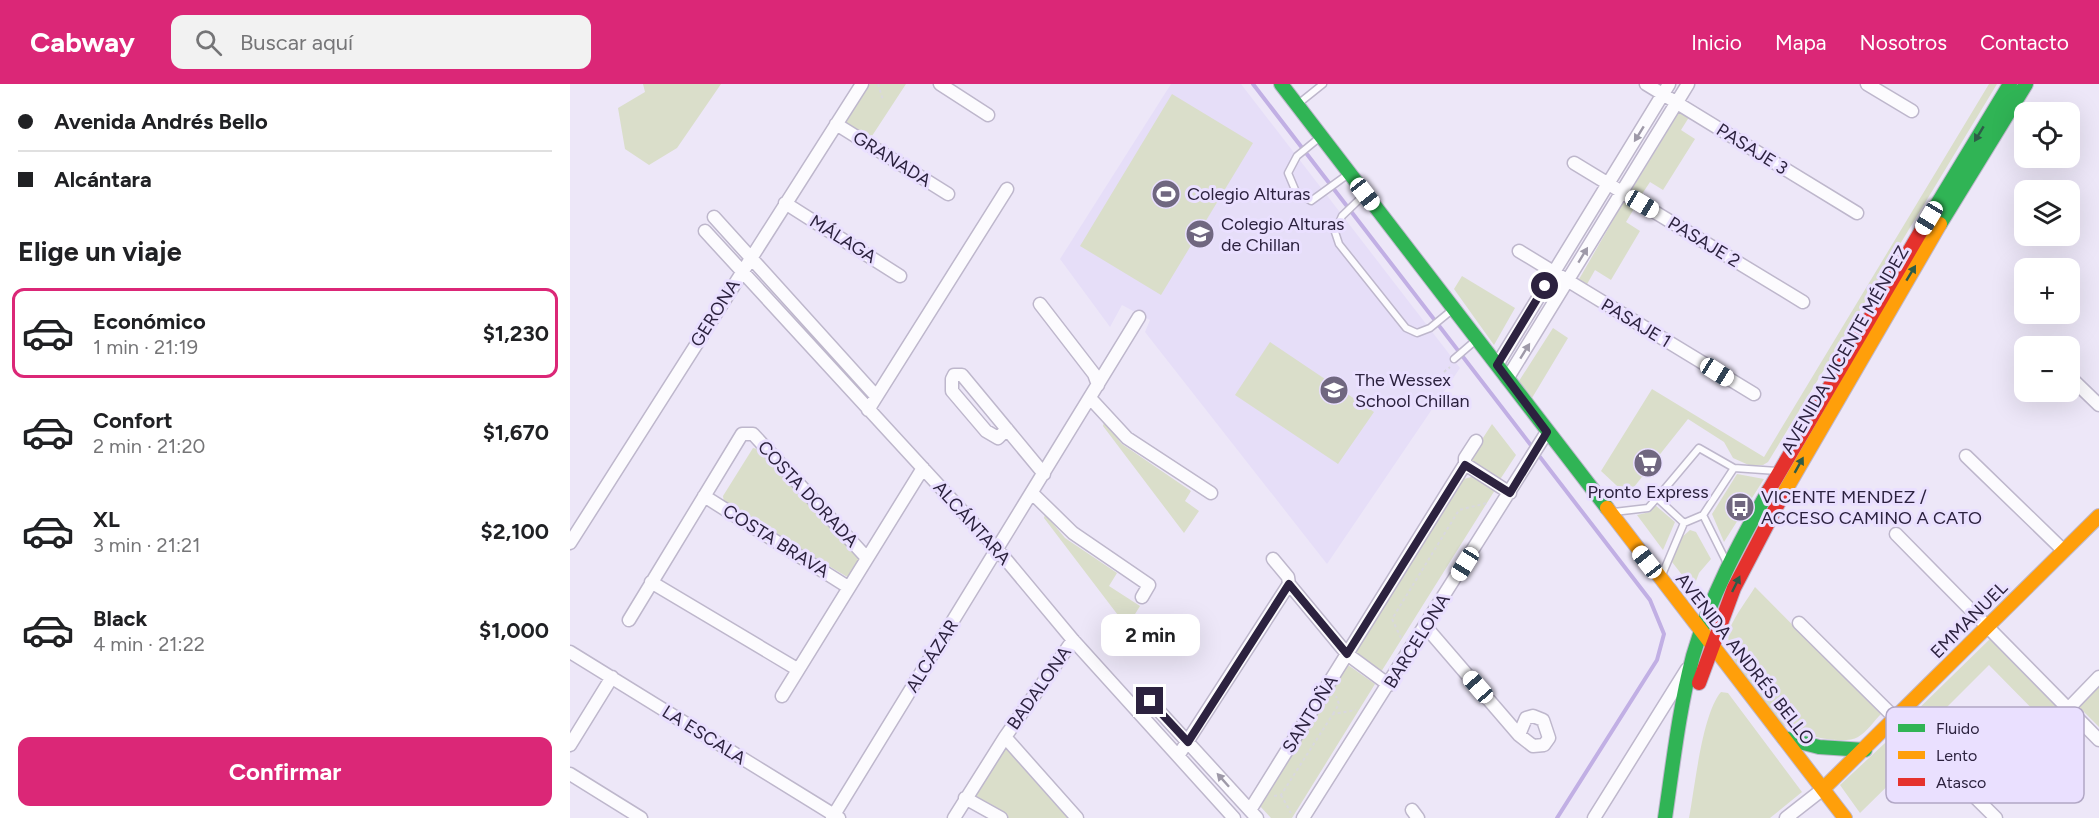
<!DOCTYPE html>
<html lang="es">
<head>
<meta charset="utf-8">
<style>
	:root { --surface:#fff; --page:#f2f2f2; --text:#202124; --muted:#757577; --line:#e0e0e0; --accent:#db2777 }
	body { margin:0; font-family:Figtree,sans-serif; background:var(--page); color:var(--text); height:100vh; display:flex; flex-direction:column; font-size:22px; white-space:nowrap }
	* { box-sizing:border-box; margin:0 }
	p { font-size:20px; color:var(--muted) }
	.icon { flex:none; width:33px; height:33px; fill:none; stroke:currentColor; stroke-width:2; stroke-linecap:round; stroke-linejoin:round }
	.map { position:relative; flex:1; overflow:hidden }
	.side { display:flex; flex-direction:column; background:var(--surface); width:570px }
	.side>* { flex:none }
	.top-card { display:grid; align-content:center; height:132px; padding:0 18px; background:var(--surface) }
	.tools { position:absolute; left:1444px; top:18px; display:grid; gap:12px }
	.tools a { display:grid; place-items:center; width:66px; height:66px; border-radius:12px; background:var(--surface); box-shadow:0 6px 24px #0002; font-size:30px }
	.end { position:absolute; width:27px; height:27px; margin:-14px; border:8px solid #2c223f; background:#fff; box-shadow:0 0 0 3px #fff }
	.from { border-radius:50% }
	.bubble { position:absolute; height:42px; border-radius:12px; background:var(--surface); box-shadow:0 6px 24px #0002; font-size:20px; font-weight:700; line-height:42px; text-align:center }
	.car { position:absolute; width:18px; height:36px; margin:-18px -9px; border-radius:8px; box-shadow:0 0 4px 2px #0007; background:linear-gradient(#fff 24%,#345 0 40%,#fff 0 76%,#345 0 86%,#fff 0) }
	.top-card b { display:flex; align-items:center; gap:21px; height:57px; font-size:22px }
	.top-card b+b { border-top:2px solid var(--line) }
	.top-card i { width:15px; height:15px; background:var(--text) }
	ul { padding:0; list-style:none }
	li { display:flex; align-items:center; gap:18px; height:90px; margin:0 12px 9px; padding:0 6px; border:3px solid transparent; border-radius:12px }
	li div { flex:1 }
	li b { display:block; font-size:22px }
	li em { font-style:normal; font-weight:700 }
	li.on { border-color:var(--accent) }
	li>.icon { width:54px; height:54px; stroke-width:1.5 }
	h2 { padding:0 18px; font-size:27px; line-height:72px }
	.action { display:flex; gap:12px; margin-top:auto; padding:12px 18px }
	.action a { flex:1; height:69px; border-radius:12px; background:var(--accent); color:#fff; font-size:24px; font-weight:700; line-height:69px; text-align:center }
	header { display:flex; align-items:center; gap:36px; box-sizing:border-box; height:84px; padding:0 30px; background:var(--accent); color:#fff }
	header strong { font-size:28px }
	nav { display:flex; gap:33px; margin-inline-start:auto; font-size:21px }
	.search { width:420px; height:54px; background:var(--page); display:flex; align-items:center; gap:15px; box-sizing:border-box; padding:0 21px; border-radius:12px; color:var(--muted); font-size:22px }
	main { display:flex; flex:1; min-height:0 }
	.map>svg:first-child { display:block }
	.built { fill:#e6def8 }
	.green { fill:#dadeca }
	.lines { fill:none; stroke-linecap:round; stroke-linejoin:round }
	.stream { stroke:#c1afe4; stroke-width:4 }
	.lane-casing { stroke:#beb7cc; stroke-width:9 }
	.street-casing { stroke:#beb7cc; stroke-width:15 }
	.fast-casing { stroke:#beb7cc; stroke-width:16 }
	.slow-casing { stroke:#beb7cc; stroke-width:16 }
	.jam-casing { stroke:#beb7cc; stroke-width:16 }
	.path { stroke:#d9d8de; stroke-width:2; stroke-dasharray:3 3; stroke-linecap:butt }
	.lane { stroke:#fcfbfe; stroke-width:6 }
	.street { stroke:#fcfbfe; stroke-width:12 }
	.fast { stroke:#30b455; stroke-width:14 }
	.slow { stroke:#ff9f0a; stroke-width:14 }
	.jam { stroke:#e5322d; stroke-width:14 }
	.oneway { fill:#9e99a8 }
	.oneway2 { fill:#2e5c48 }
	.route { stroke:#2c223f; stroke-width:8 }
	.labels { text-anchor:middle; stroke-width:6; stroke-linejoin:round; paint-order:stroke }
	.street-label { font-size:18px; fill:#2c223f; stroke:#eae0ff }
	.poi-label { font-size:18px; fill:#2c223f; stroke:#eae0ff; text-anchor:start }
	.key { fill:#eae0ff; stroke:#b1a7c5; stroke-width:1.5 }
	.key-label { font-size:16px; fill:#2c223f }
</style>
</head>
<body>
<header>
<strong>Cabway</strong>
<div class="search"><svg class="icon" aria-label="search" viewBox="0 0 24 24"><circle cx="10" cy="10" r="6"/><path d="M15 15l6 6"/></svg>Buscar aquí</div>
<nav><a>Inicio</a><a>Mapa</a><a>Nosotros</a><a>Contacto</a></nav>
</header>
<main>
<section class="side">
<div class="top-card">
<b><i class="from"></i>Avenida Andrés Bello</b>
<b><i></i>Alcántara</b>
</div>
<h2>Elige un viaje</h2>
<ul>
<li class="on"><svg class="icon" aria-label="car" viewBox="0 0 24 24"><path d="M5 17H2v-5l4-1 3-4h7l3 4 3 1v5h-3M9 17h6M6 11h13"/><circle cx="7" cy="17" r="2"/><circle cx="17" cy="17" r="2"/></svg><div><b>Económico</b><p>1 min · 21:19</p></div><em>$1,230</em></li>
<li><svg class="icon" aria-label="car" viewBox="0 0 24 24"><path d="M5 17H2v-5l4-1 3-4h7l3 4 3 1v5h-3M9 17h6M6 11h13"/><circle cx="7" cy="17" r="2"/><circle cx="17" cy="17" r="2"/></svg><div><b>Confort</b><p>2 min · 21:20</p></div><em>$1,670</em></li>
<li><svg class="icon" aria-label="car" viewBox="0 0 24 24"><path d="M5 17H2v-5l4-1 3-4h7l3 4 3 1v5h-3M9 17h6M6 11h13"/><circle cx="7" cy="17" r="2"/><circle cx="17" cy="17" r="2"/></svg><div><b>XL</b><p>3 min · 21:21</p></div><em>$2,100</em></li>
<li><svg class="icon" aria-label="car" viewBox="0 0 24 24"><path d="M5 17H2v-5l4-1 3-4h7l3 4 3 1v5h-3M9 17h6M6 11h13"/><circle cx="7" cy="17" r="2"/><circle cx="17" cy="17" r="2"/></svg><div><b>Black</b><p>4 min · 21:22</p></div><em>$1,000</em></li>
</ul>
<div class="action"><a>Confirmar</a></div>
</section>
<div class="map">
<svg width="1529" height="734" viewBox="0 0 1529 734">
	<rect width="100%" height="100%" fill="#ede7f8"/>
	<!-- built -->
	<path class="built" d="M601,0H671L890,284L757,480L575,248L580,236L552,221L540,243L490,175Z"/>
	<!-- green -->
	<path class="green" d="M73,0H151L107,64L79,81L55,65L48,24L75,8Z
		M300,0H336L300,55L274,38Z
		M1419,0H1427L1198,378L1193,381L1181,382L1163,374L1154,358L1118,335L1064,403L1070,408L1060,414L1031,387L1082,305L1194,373Z
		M602,10L683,59L591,211L510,162Z
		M1111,25L1121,30L1111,46L1125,55L1093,106L1080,98L1070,113L1061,107Z
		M1054,117L1065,123L1056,138L1070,147L1041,196L1025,186L1016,202L1008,197Z
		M892,192L945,224L924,261L884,205Z
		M983,244L998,254L962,314L949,297Z
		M700,258L804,328L768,380L665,311Z
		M534,338L552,360L621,407L615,417L629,427L614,449L533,342Z
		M922,340L946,371L929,397L898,377Z
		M183,364L192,366L291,475L279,494L154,419L153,412Z
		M1167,390L1194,395L1154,458L1142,430Z
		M904,392L925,406L811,588L785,568L894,395Z
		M1085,421L1105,438L1093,466L1067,431L1080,428Z
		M475,430L495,454L547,489L539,502L570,522L557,543L474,434Z
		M1120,446L1126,448L1141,475L1129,489L1123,505L1102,478L1111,454Z
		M1185,503L1311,630C1304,637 1297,648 1288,653C1273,662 1225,650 1212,640C1195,619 1149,573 1160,544C1166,530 1177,516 1185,503Z
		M1422,553L1494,626L1479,642L1419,581L1352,648L1339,634Z
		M778,581L805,600L722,734H701L689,721Z
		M1529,603V643L1509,623Z
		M1151,608L1158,609L1232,708L1200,734H1119C1125,703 1132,630 1151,608Z
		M1329,646L1351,669L1290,729L1270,701Z
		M437,657L506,734H438L398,712Z"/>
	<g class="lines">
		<!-- stream -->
		<path class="stream" d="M683,0L1080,516L1094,550L1087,576L987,734"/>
		<!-- lane casing -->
		<g class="lane-casing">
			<path id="lane" d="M728,20L753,0
				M749,54L727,72L718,89L726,108L741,117L777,91
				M795,110L772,132L765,148L769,160L836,244L847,249L860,244L882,226
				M884,275L906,256
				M1164,384L1207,387
				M1044,428L1078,424L1087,414
				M1133,431L1157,479
				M1092,491L1114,439L1133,431L1164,384L1129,364L1087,414L1114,439"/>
		</g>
		<!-- street casing -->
		<g class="street-casing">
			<path id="street" d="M370,0L418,31
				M1076,0L1287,129
				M1297,0L1342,27
				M266,40L378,110
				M1004,79L1233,218
				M215,119L330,192
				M144,133L306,312
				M135,147L428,466L503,556L664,734
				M949,167L1184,310
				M470,220L524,290L528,301
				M927,281L1099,0
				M1500,293L1529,321
				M937,295L1118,0
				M520,314L557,354L641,409
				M298,326L437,105
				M437,345L428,354L416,347L382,307V295L384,291H392L474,390
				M1396,372L1494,467
				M895,380V374L906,357
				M462,409L503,449L579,501L572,513
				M134,412L278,503
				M1326,450L1529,656
				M0,459L292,0
				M703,475L718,493L719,500L777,570L819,601
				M81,498L227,585
				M59,536L172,350H183L296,473
				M1229,539L1426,734
				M856,543L949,651L963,662L974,661L979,654L973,636L963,632L956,634L949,651
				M0,568L269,734
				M212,612L353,384
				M580,617L687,734
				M1498,625L1529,593
				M435,653L507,734
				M0,661L42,593
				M608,672L719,500
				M0,690L71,734
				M395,714L431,734
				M680,726L895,380L940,409
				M842,726L848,734
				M262,734L569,233
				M384,734L435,653L503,556
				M733,734L977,348
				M1024,734L1117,585
				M1216,734L1253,705"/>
		</g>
		<!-- fast casing -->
		<g class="fast-casing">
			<path id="fast" d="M711,0L1037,424
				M1370,140L1456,0
				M1351,147L1440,0
				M1214,654L1249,663L1295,666
				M1095,734C1103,680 1109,625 1123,572C1140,513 1169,459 1199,406"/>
		</g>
		<!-- slow casing -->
		<g class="slow-casing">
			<path id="slow" d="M1211,414L1370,140
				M1037,424L1275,734
				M1253,705L1529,432"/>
		</g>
		<!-- jam casing -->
		<g class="jam-casing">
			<path id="jam" d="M1199,406L1351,147
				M1129,599L1164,504L1211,414"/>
		</g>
		<!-- path -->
		<path class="path" d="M308,0L313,16
			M874,288L880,283
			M831,554L822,535L889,426L917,419
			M763,630L769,620L766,612
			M711,711L721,729
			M704,712L711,711L763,630L786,626"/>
		<!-- lane -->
		<use href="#lane" class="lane"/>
		<!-- street -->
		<use href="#street" class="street"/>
		<!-- fast -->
		<use href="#fast" class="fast"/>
		<!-- slow -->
		<use href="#slow" class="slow"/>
		<!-- jam -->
		<use href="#jam" class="jam"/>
	</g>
	<!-- one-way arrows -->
	<defs><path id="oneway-solid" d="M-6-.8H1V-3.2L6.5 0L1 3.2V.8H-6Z" transform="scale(1.5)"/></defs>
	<g class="oneway">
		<use href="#oneway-solid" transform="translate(1069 50) rotate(122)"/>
		<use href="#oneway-solid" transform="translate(1013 171) rotate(-59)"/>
		<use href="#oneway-solid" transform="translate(955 267) rotate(-58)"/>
		<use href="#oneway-solid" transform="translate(653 696) rotate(-132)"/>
	</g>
	<g class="oneway2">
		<use href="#oneway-solid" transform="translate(1409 50) rotate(121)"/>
		<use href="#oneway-solid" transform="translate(1341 189) rotate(-59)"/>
		<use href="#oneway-solid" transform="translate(1229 381) rotate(-61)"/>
		<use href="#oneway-solid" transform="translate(1166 500) rotate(-64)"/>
	</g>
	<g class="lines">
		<!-- route -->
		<path class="route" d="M580,617L618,658L719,500L777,570L895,381L940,409L977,348L927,281L975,202"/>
	</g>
	<!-- icons -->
	<defs>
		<g id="stadium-disc" transform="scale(1.5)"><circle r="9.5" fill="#706780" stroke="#eae0ff"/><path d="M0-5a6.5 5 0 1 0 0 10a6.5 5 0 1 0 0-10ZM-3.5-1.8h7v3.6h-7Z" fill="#fff"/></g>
		<g id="school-disc" transform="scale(1.5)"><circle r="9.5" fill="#706780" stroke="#eae0ff"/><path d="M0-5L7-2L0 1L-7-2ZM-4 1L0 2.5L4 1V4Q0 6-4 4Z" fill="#fff"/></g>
		<g id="supermarket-disc" transform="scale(1.5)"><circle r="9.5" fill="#706780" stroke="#eae0ff"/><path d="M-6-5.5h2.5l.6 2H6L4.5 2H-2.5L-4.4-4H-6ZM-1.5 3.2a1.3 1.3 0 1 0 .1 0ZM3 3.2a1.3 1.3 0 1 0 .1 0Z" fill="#fff"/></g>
		<g id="bus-disc" transform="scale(1.5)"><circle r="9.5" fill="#706780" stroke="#eae0ff"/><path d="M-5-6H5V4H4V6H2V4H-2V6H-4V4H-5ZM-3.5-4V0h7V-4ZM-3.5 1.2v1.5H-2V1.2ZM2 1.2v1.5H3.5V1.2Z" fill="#fff"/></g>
	</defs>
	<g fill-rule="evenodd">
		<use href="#stadium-disc" x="596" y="110"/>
		<use href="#school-disc" x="630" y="150"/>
		<use href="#school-disc" x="764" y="306"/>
		<use href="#supermarket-disc" x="1078" y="379"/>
		<use href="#bus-disc" x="1170" y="423"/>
	</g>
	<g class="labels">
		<!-- street labels -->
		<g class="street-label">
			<text transform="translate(1182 65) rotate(32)" y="6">PASAJE 3</text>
			<text transform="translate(322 75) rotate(32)" y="6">GRANADA</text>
			<text transform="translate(273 155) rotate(32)" y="6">MÁLAGA</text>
			<text transform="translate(1134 158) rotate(31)" y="6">PASAJE 2</text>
			<text transform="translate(145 229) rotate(-58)" y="6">GERONA</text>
			<text transform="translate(1066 239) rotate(31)" y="6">PASAJE 1</text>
			<text transform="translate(1275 266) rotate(-60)" y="6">AVENIDA VICENTE MÉNDEZ</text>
			<text transform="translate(238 410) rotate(47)" y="6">COSTA DORADA</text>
			<text transform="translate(402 439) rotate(48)" y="6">ALCÁNTARA</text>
			<text transform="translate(206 457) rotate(32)" y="6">COSTA BRAVA</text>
			<text transform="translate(1399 536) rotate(-45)" y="6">EMMANUEL</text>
			<text transform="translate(847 557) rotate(-58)" y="6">BARCELONA</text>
			<text transform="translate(362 572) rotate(-58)" y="6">ALCÁZAR</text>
			<text transform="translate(1175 575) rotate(52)" y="6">AVENIDA ANDRÉS BELLO</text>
			<text transform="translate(469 604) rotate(-55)" y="6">BADALONA</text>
			<text transform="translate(740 630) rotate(-58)" y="6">SANTOÑA</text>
			<text transform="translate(134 651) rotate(32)" y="6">LA ESCALA</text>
		</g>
		<!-- poi labels -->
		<g class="poi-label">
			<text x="617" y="116">Colegio Alturas</text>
			<text x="651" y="146">Colegio Alturas<tspan x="651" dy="21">de Chillan</tspan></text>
			<text x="785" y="302">The Wessex<tspan x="785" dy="21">School Chillan</tspan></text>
			<text x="1078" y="414" text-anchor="middle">Pronto Express</text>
			<text x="1191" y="419">VICENTE MENDEZ /<tspan x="1191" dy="21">ACCESO CAMINO A CATO</tspan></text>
		</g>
	</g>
	<!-- legend -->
	<rect x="1316" y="623" width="198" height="96" rx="9" class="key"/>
	<rect x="1328" y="640" width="27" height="8" fill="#30b455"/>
	<rect x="1328" y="667" width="27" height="8" fill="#ff9f0a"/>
	<rect x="1328" y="694" width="27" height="8" fill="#e5322d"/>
	<g class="key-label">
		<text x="1366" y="650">Fluido</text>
		<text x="1366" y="677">Lento</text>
		<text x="1366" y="704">Atasco</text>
	</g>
</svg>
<div class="tools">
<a><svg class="icon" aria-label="locate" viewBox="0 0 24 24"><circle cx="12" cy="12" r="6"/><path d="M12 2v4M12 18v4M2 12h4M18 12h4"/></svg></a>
<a><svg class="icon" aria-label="layers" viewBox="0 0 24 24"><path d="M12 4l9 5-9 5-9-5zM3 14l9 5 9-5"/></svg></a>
<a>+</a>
<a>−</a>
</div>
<i class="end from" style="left:975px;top:202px"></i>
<i class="end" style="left:580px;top:617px"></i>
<div class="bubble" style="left:531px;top:530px;width:99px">2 min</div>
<i class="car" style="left:795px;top:110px;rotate:142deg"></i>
<i class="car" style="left:1072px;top:120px;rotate:121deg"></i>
<i class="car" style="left:1359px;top:134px;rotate:211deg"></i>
<i class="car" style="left:1147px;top:288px;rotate:122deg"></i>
<i class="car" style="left:1077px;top:478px;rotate:322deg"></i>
<i class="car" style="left:895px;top:480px;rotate:212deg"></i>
<i class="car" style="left:908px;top:603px;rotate:319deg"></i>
</div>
</main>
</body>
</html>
